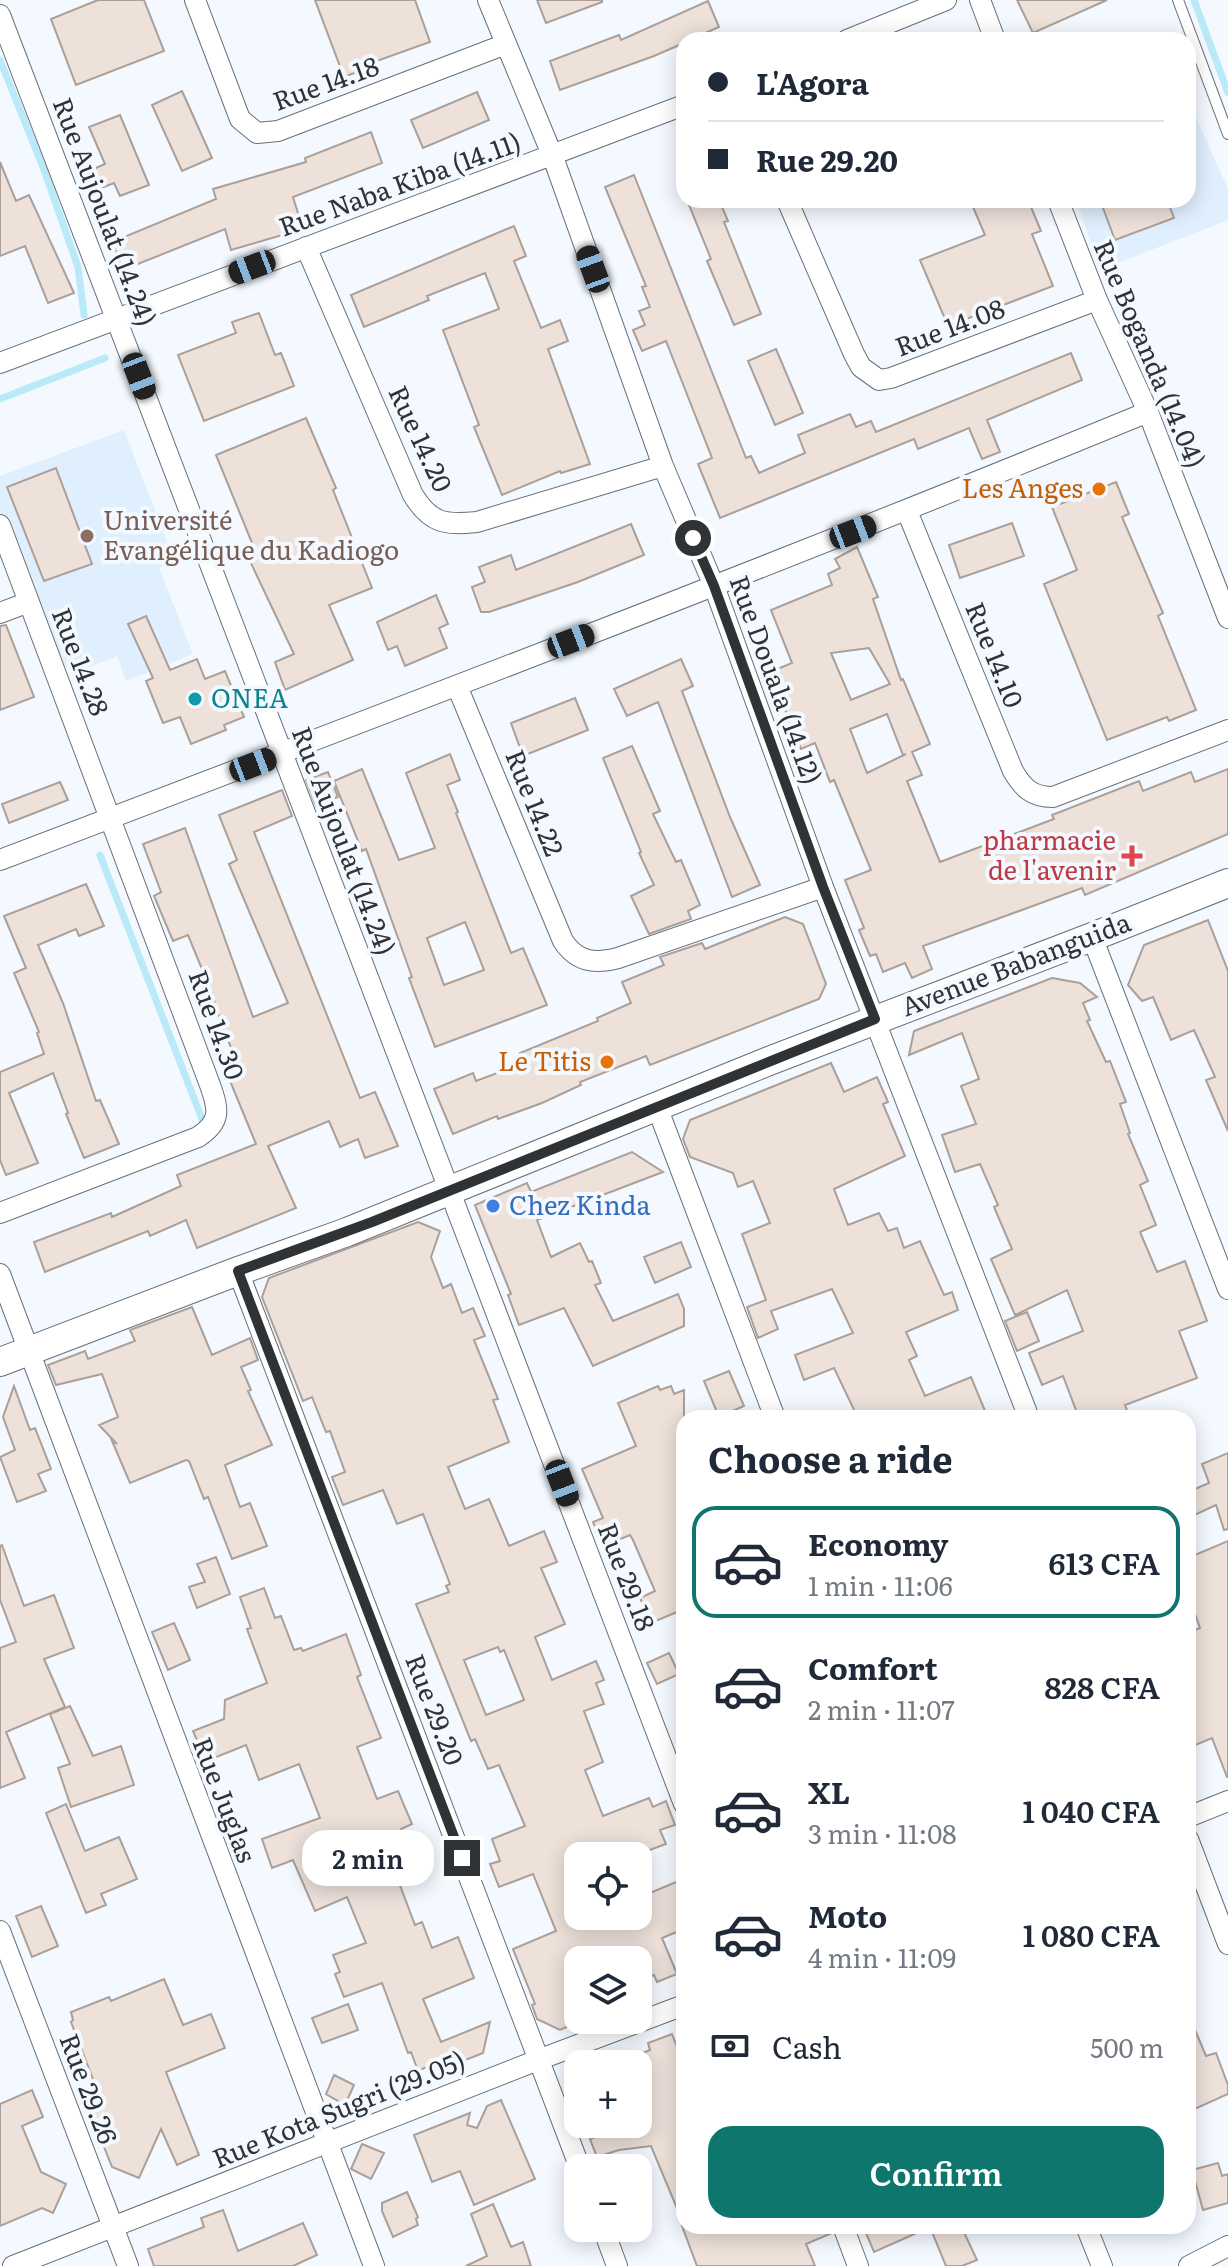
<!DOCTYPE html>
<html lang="en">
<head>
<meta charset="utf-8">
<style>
	:root { --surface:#fff; --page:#f6f6f7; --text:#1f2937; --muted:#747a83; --line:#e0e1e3; --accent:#0f766e }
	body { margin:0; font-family:Literata,serif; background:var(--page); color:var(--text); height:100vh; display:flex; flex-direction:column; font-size:30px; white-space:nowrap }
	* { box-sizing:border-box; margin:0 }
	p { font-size:26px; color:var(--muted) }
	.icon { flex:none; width:44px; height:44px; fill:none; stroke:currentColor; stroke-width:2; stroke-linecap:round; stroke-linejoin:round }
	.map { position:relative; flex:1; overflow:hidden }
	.side { position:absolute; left:676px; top:1410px; width:520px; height:824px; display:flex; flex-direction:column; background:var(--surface); border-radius:24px; box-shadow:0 4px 20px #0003 }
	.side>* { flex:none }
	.top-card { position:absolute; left:676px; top:32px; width:520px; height:176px; border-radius:24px; box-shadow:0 4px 20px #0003; display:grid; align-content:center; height:176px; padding:0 32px; background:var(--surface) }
	.controls { position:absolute; left:564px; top:1842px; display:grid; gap:16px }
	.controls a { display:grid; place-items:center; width:88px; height:88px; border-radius:16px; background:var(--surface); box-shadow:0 4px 20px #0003; font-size:40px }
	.end { position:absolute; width:36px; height:36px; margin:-18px; border:10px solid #2f3336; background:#fff; box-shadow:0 0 0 4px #fff }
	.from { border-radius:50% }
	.bubble { position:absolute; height:56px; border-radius:24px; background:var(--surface); box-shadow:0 4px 20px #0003; font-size:26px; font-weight:600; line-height:56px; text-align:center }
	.car { position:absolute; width:24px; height:48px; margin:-24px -12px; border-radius:10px; box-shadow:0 0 6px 2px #0007; background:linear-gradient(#222 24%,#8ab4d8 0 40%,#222 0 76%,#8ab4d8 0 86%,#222 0) }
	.top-card b { display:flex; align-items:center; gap:28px; height:76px; font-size:30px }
	.top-card b+b { border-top:2px solid var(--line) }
	.top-card i { width:20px; height:20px; background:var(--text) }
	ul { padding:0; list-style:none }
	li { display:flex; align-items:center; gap:24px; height:112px; margin:0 16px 12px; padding:0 16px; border:4px solid transparent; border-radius:24px }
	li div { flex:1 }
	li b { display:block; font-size:30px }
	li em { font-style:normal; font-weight:600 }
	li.selected { border-color:var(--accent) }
	li>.icon { width:72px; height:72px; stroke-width:1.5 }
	h2 { padding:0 32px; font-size:36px; line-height:96px }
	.pay { display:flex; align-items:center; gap:20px; height:88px; padding:0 32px; font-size:30px }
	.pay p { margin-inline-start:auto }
	.action { display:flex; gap:16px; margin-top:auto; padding:16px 32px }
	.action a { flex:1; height:92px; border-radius:24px; background:var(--accent); color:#fff; font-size:32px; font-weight:600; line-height:92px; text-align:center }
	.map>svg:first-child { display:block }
	.built { fill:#e0effe }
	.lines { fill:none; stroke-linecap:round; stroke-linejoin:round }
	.stream { stroke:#bae9f8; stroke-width:7 }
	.building { fill:#ede1da; stroke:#aa9f99; stroke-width:2; fill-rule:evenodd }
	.lane-casing { stroke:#687078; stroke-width:12 }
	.street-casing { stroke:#687078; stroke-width:22 }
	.secondary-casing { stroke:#687078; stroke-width:30 }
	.lane { stroke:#fff; stroke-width:10 }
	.street { stroke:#fff; stroke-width:20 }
	.secondary { stroke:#fff; stroke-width:28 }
	.route { stroke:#2f3336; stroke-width:10 }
	.food-dot { fill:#e8710a; stroke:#f3f9ff; stroke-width:3 }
	.education-dot { fill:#8d6e63; stroke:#f3f9ff; stroke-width:3 }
	.culture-dot { fill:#0f9aa8; stroke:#f3f9ff; stroke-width:3 }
	.health-dot { fill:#e0444e; stroke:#f3f9ff; stroke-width:3 }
	.shop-dot { fill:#3f7fe0; stroke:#f3f9ff; stroke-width:3 }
	.labels { text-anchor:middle; stroke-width:8; stroke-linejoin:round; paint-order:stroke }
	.street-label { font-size:26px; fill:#2f3336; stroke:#f3f9ff }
	.food-label { font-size:26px; fill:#c56008; stroke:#f3f9ff; text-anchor:end }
	.education-label { font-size:26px; fill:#785e54; stroke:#f3f9ff; text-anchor:start }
	.culture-label { font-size:26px; fill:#0d838f; stroke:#f3f9ff; text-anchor:start }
	.health-label { font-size:26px; fill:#be3a42; stroke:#f3f9ff; text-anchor:end }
	.shop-label { font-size:26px; fill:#366cbe; stroke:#f3f9ff; text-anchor:start }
</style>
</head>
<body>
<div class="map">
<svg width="1228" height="2266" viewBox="0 0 1228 2266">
	<rect width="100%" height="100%" fill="#f3f9ff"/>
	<!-- built -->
	<path class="built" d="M1188,99L1228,189V220L1100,270L1076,200H1188Z
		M124,430L175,562L159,568L193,654L126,681L117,656L79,671L75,662L60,668L0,510V476Z"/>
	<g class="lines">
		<!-- stream -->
		<path class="stream" d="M1194,0L1228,93
			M0,60L44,170L78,267L84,315
			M0,399L105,358
			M100,855L205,1127"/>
	</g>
	<!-- building -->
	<path class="building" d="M98,0H144L164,51L76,85L51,19Z
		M315,0H415L430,42L371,63L373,66L344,77Z
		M537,0H602V2L546,23Z
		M1017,0H1107L1033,33Z
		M708,1L719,27L690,40H684V43L654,56L560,90L550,61L619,35L621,40Z
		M182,91L212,158L182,171L152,105Z
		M477,92L489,120L423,148L411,120Z
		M120,115L149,185L120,196L114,183L96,190L89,171L105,164L89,127Z
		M371,132L382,163L293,197L303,229L231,250L225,229L123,270L112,242L216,199L213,189L306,162L305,158Z
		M0,162L16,201L29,195L74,293L48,303L25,246L0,256Z
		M634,175L746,458L751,456L759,473L805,453L798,435L850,414L856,427L871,421L876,432L1071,353L1082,380L987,420L1000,452L982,459L969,428L918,449L914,439L720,518L698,464L712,458L666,341L642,351L633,330L645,325L639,311L650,307L642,287L646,286L605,187Z
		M687,200H719L728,221L724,222L761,314L734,325L707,261L711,259Z
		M970,200H1028L1041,231L1032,234L1053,286L948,326L920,260L985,235Z
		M1100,200H1167L1174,218L1115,240Z
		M514,226L526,256L514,261L541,328L560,320L568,341L548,349L590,464L561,473L560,471L502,495L474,427L479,425L443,330L499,309L485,273L427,296L429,300L364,327L351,295Z
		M259,313L275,355L281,353L294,386L204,421L178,355L236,333L232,322Z
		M776,349L803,413L775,425L748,361Z
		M306,418L336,488L333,490L372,588L329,605L353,660L285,690L275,662L294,654L249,559L257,555L216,455Z
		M56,468L92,564L44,581L7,487Z
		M1116,482L1129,514L1122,517L1163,613L1158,616L1196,710L1169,721L1167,717L1107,740L1044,584L1077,570L1052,507Z
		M1012,523L1024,556L960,578L949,545Z
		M631,524L644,555L578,582L489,612H481L472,587L485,582L479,567L511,555L516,570Z
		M857,547L878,597L873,599L901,680L903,679L930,744L912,752L922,775L907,781L940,862L1054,819L1052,815L1139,781L1143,791L1191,772L1195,782L1228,769V834L1085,895L1082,888L923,946L932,969L912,978L905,963L883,972L876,954L870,956L859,930L864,928L845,880L871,870L834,780L830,782L815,743L801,749L779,695L772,698L763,675L792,663L771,610L832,585L828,574L840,568L835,559ZM869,648L890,684L851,700L831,653ZM887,714L903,755L906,754L867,773L850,729Z
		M436,595L448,624L439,628L447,648L405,666L397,646L388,650L377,622Z
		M146,616L170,670L197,659L205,679L225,671L244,717L224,725L226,730L191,744L180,717L163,723L146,681L153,678L128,624Z
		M6,625L34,697L0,710V626Z
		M681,659L693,686L682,691L730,817L760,885L732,897L658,702L627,716L614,689Z
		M575,698L588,730L523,756L511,723Z
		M632,746L660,811L653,814L676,862L681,860L700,905L688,911L691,919L649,934L631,896L654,885L639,853L641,852L603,758Z
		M450,754L460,780L447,785L458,812L456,813L511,953L523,948L547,1005L435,1047L409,978L412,977L366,849L362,851L334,781L362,769L399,860L435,848L406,773ZM465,922L484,970L444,985L427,938Z
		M328,772L338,797L316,806L306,780Z
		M60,782L68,800L9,823L2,804Z
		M282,790L292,816L254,832L360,1098L375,1092L398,1146L365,1158L358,1139L340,1147L329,1121L268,1146L296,1208L197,1248L186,1220L150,1236L148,1231L45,1272L34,1242L111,1213L112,1217L181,1186L177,1175L256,1144L228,1076L241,1071L222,1026L211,991L188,935L173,941L154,896L161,892L143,844L185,828L253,1017L288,1003L229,864L237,860L219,815Z
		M86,884L104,926L79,936L76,929L38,945L63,1003L96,1101L100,1100L119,1144L84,1158L66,1114L68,1113L53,1073L9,1093L38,1163L6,1175L0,1160V1072L44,1054L37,1033L39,1032L14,973L26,968L4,916Z
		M785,917L803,924L826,984L819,999L650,1065L646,1056L580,1082L581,1085L542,1103L498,1119L497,1116L453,1134L434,1089L473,1073L476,1081L524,1063L520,1053L598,1021L597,1018L631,1003L622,982L664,965L660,957L702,943L705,949Z
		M1208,920L1228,971V1131L1206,1080L1215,1077L1194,1030L1171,1040L1153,997L1142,1001L1128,985L1144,945Z
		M1052,978L1080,983L1097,997L1083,1003L1090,1020L1087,1021L1106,1062L1110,1061L1126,1102L1120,1104L1130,1133L1128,1134L1148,1181L1140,1185L1156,1225L1140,1232L1157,1272L1185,1261L1207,1321L1179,1331L1197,1378L1125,1405L1130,1418H1079L1063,1376L1042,1385L1029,1353L1083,1331L1067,1290L1015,1315L991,1259L1012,1249L994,1207L998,1205L980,1164L955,1172L942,1135L976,1124L961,1086L979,1079L962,1033L909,1055L914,1031Z
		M831,1063L844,1092L877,1077L888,1102L883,1104L905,1156L834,1189L848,1225L879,1213L888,1231L897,1228L904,1248L920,1241L944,1295L952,1292L958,1310L906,1332L917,1356L909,1360L925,1396L971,1377L988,1418H858L834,1368L804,1380L795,1355L853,1333L832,1289L771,1311L778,1329L758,1338L747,1307L766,1300L742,1234L770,1223L753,1181L738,1187L733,1173L690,1157L683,1139L690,1120Z
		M632,1152L663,1172L537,1220L551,1257L580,1243L589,1262L592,1261L601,1283L595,1285L613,1321L678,1294L684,1309V1326L593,1366L564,1308L519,1325L508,1295L511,1294L475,1205L527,1183L531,1192Z
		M418,1222L440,1231L431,1257L443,1288L451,1284L462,1313L473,1308L485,1336L474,1340L498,1399L493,1400L509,1442L448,1467L465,1509L489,1499L509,1546L544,1531L557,1562L541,1568L565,1624L535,1637L552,1680L596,1661L604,1680L596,1683L604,1704L584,1711L603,1762L585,1770L603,1816L649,1798L653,1807L666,1801L675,1825L660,1830L666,1844L634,1856H616L613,1849L594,1856H569L578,1879V1916H638V1898L676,1882L684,1902V1929L662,1938L677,1974L657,1982L654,1975L638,1981V1960H578V2022L560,2030L537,2019L532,2005L535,2004L513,1949L556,1931L533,1874L499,1887L490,1864L500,1861L492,1839L525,1826L499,1765L488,1769L475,1739L471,1741L416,1604L449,1592L446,1586L450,1584L423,1514L397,1524L383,1490L343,1505L332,1477L345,1472L330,1431L326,1432L312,1397L303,1401L262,1297L269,1278ZM498,1647L500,1652L504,1650L524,1700L486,1715L464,1660Z
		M681,1242L691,1267L655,1283L644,1257Z
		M192,1307L212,1355L250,1338L258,1360L241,1367L251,1390L248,1391L272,1445L225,1465L240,1507L250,1503L267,1546L232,1559L208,1497L204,1499L189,1461L186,1460L130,1483L112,1441L117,1444L99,1425L118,1417L102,1374L56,1385L48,1365L85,1351L88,1359L135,1341L130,1330Z
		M1027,1312L1039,1341L1017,1351L1005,1321Z
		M729,1371L744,1406L719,1417L704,1381Z
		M14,1386L30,1430L35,1428L51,1469L38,1474L46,1491L17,1502L0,1457L15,1450L3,1417Z
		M658,1386L660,1390L671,1386L674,1394L684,1390V1609L651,1623L640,1598L655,1591L633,1540L630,1535L603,1546L593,1522L603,1518L582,1469L636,1446L618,1403Z
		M1228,1453V1529L1224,1530L1216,1505L1188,1518V1492L1209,1483L1202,1464Z
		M1228,1541V1777H1227L1212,1738L1188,1748V1633L1200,1628L1188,1594V1558Z
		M2,1545L24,1606L54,1595L74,1648L44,1659L65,1707L6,1732L25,1778L0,1788V1648L16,1642L0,1600V1546Z
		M216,1557L230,1594L197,1608L189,1587L205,1582L197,1564Z
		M264,1588L275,1618L281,1616L294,1650L301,1648L303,1651L346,1634L361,1675L357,1677L381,1738L357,1747L377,1799L398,1791L412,1824L401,1829L417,1872L398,1880L415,1925L422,1922L432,1948L458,1937L474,1978L423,1999L441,2042L490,2022L483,2053L448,2067L445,2059L418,2071L411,2052L408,2053L382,1983L344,1997L335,1974L340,1972L333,1955L366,1943L347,1897L315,1911L293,1860L272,1868L262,1839L320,1818L299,1764L259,1780L246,1745L209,1760L205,1751L202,1752L193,1731L224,1719L225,1700L267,1683L247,1629L251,1628L240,1597Z
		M174,1623L190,1660L168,1670L152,1632Z
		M669,1653L679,1674L657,1684L647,1663Z
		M70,1706L93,1756L121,1746L134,1785L71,1807L58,1768L70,1764L50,1714Z
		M66,1804L85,1851L119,1837L137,1879L101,1894L106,1905L86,1913L46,1813Z
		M41,1906L58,1946L32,1957L16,1916Z
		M164,1979L183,2025L211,2014L225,2048L166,2072L199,2155L177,2165L161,2129L139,2178L112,2167L104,2147L88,2106L101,2100L71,2022L73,2020L71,2012L109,1997L111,2001Z
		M348,2004L358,2030L322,2043L312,2018Z
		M1188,2013L1206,2056L1216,2053L1228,2085V2094L1188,2112Z
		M672,2034L684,2065V2225L651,2146L619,2150L597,2157L590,2139L629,2124H638V2112L651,2107L638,2076V2064H633L631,2058L650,2050L648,2043Z
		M334,2075L354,2085L345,2105L326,2094Z
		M32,2090L43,2117L22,2126L41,2172L66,2184L53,2213L42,2208L0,2226V2104Z
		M501,2100L535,2179L474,2205L460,2171L432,2182L414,2135L470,2113L467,2125L477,2128L487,2106Z
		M362,2144L384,2153L371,2179L351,2169Z
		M1218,2163L1222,2176L1228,2174V2203L1203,2210L1192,2170Z
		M407,2192L418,2217L416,2219L418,2225L393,2237L382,2211V2203Z
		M493,2204L511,2247L523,2242L531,2266H466L487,2256L471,2214Z
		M223,2210L238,2251L303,2223L317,2255L293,2266H154L148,2249L204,2227L201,2218Z
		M682,2226H830L832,2233L806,2244L815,2266H697Z
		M863,2226H961L977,2260L962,2266H946L930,2227L874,2252Z"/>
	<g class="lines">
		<!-- lane casing -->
		<g class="lane-casing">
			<path id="lane" d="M1178,0L1228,134"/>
		</g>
		<!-- street casing -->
		<g class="street-casing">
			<path id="street" d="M195,0L240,119L257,133L278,131L506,44
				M488,0L553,157L663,466L714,586L823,887L1029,1418
				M980,0L995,40
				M0,15L684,1804
				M847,40L946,0
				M787,200L854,354L861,367L879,380L891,378L1097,300
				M1058,200L1097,300L1148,412L1228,618
				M306,247L413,495C431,524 445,525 477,522L663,466
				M0,363L684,105
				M907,511L1013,771C1023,788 1032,797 1053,797L1228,730
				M0,525L210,1085C219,1110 221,1122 198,1137L0,1213
				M0,613L29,602
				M457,686L563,941C577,962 594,964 618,958L823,887
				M0,860C384,714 768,568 1148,412
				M1092,937L1228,1289
				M657,1107L775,1418
				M238,1271L580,2168
				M0,1274L374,2266
				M1188,1817L1228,1801
				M1188,1839L1228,1944
				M0,1931L128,2266
				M843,2226L858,2266
				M1086,2226L1102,2266
				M603,2228L617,2266
				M13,2266L538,2060L684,2005
				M1189,2266L1228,2246"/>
		</g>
		<!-- secondary casing -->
		<g class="secondary-casing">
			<path id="secondary" d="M0,1362L238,1271L347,1232L769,1061L1092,937L1228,883"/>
		</g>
		<!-- lane -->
		<use href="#lane" class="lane"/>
		<!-- street -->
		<use href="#street" class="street"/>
		<!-- secondary -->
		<use href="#secondary" class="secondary"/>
	</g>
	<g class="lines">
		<!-- route -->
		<path class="route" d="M462,1858L238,1271L372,1222L875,1019L823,887L714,586L693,538"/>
	</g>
	<!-- markers -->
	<g class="food-dot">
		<circle cx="1099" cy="489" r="8"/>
		<circle cx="607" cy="1062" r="8"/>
	</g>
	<circle class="education-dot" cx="87" cy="536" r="8"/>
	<circle class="culture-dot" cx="195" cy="699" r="8"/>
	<path class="health-dot" d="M1128 844h8v8h8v8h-8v8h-8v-8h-8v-8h8z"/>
	<circle class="shop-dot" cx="493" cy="1206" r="8"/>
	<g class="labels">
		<!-- street labels -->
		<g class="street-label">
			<text transform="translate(326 84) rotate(-20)" y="9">Rue 14.18</text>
			<text transform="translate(400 185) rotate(-20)" y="9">Rue Naba Kiba (14.11)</text>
			<text transform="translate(104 212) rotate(69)" y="9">Rue Aujoulat (14.24)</text>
			<text transform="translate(950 328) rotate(-21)" y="9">Rue 14.08</text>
			<text transform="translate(1149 354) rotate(67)" y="9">Rue Boganda (14.04)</text>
			<text transform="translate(420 439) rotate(65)" y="9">Rue 14.20</text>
			<text transform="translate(994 655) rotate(68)" y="9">Rue 14.10</text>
			<text transform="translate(80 662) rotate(69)" y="9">Rue 14.28</text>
			<text transform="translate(775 680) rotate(70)" y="9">Rue Douala (14.12)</text>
			<text transform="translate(534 803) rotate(68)" y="9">Rue 14.22</text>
			<text transform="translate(343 841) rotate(69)" y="9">Rue Aujoulat (14.24)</text>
			<text transform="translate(1016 965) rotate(-21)" y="9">Avenue Babanguida</text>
			<text transform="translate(216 1025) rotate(70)" y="9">Rue 14.30</text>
			<text transform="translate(626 1577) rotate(69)" y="9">Rue 29.18</text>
			<text transform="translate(434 1710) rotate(69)" y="9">Rue 29.20</text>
			<text transform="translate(224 1800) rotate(69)" y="9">Rue Juglas</text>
			<text transform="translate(88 2089) rotate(69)" y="9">Rue 29.26</text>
			<text transform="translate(339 2110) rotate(-22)" y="9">Rue Kota Sugri (29.05)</text>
		</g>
		<!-- food labels -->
		<g class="food-label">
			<text x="1083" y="498">Les Anges</text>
			<text x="591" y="1071">Le Titis</text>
		</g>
		<!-- education labels -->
		<g class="education-label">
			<text x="103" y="530">Université<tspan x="103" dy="30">Evangélique du Kadiogo</tspan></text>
		</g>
		<!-- culture labels -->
		<g class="culture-label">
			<text x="211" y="708">ONEA</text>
		</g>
		<!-- health labels -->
		<g class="health-label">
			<text x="1116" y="850">pharmacie<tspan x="1116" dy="30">de l'avenir</tspan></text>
		</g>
		<!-- shop labels -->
		<g class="shop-label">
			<text x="509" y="1215">Chez Kinda</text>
		</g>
	</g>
</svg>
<div class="controls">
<a><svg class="icon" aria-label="locate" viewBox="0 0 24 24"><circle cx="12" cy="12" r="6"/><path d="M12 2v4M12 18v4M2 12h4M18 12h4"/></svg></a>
<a><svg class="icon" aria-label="layers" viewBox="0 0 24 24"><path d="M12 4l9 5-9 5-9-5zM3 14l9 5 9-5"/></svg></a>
<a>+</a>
<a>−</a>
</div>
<i class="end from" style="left:693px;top:538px"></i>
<i class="end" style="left:462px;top:1858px"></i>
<div class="bubble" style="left:302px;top:1830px;width:132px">2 min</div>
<i class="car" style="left:252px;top:267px;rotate:249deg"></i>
<i class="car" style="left:593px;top:269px;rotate:340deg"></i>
<i class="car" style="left:139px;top:376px;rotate:159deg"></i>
<i class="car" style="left:853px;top:532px;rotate:69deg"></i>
<i class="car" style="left:571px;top:641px;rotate:69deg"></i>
<i class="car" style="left:253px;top:765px;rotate:69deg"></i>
<i class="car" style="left:562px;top:1483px;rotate:159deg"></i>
<div class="top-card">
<b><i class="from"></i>L'Agora</b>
<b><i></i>Rue 29.20</b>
</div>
<section class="side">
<h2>Choose a ride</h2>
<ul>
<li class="selected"><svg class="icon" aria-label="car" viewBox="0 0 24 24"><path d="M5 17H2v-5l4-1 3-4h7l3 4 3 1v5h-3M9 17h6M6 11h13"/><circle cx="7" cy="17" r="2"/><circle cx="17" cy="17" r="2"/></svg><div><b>Economy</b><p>1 min · 11:06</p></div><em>613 CFA</em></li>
<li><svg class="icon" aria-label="car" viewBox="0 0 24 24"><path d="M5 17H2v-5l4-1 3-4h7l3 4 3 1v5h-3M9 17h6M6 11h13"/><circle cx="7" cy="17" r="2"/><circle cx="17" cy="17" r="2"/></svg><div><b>Comfort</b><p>2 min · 11:07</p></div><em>828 CFA</em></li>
<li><svg class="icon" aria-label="car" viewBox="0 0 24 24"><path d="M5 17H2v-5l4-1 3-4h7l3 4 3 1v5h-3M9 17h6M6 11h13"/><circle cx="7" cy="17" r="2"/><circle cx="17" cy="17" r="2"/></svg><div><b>XL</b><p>3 min · 11:08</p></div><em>1 040 CFA</em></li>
<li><svg class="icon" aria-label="car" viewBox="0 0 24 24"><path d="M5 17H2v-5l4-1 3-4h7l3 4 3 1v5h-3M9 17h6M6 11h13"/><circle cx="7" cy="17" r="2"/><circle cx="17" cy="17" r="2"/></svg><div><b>Moto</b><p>4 min · 11:09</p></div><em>1 080 CFA</em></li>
</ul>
<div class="pay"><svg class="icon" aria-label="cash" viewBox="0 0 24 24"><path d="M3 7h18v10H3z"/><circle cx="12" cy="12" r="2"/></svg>Cash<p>500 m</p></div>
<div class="action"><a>Confirm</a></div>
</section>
</div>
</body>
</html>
